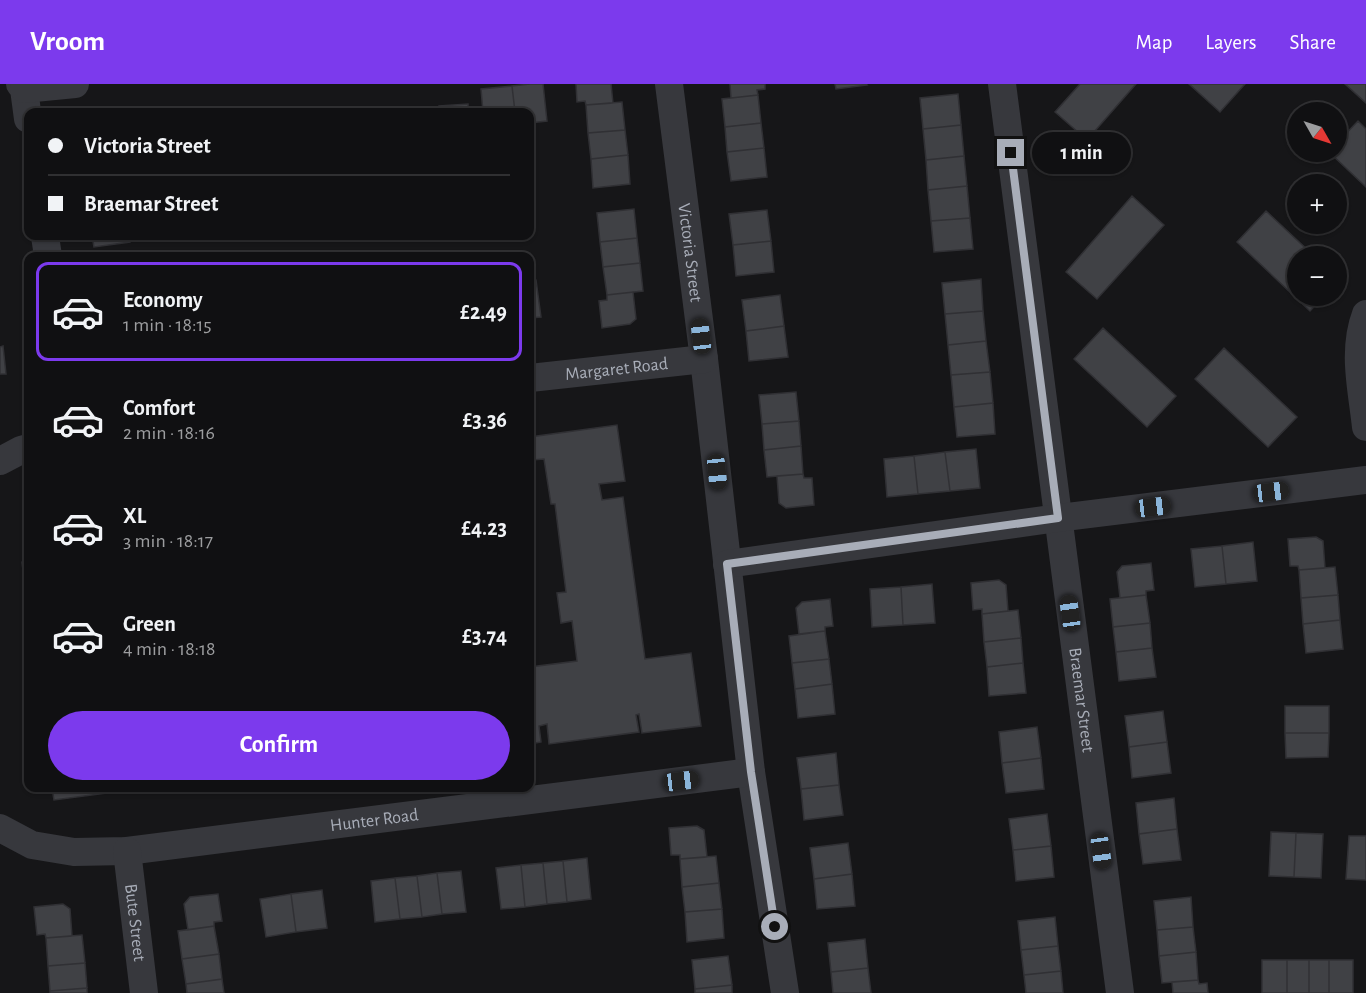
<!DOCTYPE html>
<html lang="en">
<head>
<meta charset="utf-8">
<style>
	:root { --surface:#101012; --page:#19191b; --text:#f1f3f6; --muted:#9c9d9f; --line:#303032; --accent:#7c3aed }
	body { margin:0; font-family:"Alegreya Sans",sans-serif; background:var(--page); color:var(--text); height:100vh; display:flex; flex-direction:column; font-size:22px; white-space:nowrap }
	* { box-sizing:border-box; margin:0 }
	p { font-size:20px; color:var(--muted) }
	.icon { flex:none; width:33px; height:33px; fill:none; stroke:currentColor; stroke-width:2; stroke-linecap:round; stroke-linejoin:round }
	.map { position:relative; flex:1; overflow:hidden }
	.details { position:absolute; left:24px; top:168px; width:510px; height:540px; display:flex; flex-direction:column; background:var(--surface); border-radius:12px; box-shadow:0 2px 4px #0004,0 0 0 2px var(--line) }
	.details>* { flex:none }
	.guide { position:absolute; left:24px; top:24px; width:510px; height:132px; border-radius:12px; box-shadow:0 2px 4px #0004,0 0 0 2px var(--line); display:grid; align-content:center; height:132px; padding:0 24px; background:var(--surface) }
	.needle { width:39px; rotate:129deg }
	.controls { position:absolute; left:1287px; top:18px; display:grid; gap:12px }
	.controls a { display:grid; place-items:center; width:60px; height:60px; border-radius:50%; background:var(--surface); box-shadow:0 2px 4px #0004,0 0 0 2px var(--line); font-size:30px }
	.end { position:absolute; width:27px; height:27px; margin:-14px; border:8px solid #a8adb8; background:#111; box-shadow:0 0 0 3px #111 }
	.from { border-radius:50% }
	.bubble { position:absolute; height:42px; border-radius:21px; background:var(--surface); box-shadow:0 2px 4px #0004,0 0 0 2px var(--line); font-size:20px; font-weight:600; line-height:42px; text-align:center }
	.car { position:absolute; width:18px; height:36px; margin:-18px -9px; border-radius:8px; box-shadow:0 0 4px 2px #0007; background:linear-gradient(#222 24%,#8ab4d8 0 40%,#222 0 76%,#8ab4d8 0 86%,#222 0) }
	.guide b { display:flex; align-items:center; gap:21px; height:57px; font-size:22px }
	.guide b+b { border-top:2px solid var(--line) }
	.guide i { width:15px; height:15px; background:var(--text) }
	ul { padding:10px 0 0; list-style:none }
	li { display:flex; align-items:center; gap:18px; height:99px; margin:0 12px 9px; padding:0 12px; border:3px solid transparent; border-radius:12px }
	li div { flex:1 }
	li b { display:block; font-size:22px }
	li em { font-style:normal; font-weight:600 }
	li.selected { border-color:var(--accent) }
	li>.icon { width:54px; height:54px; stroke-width:1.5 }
	.action { display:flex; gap:12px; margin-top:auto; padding:12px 24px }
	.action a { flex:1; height:69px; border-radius:36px; background:var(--accent); color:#fff; font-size:24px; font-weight:600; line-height:69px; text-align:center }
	header { display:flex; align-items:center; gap:36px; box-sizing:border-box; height:84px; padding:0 30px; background:var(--accent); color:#fff }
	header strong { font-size:28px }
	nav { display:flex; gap:33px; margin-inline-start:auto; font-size:21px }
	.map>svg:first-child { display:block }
	.building { fill:#404145; stroke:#303034; stroke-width:1.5 }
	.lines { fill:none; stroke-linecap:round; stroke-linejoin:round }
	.street { stroke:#37383d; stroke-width:28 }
	.route { stroke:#a8adb8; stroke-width:8 }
	.labels { text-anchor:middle; stroke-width:4.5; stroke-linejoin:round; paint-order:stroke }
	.street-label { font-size:18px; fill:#a8adb8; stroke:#111113 }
</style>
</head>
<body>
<header>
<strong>Vroom</strong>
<nav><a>Map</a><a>Layers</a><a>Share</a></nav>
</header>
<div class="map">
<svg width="1366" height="909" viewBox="0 0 1366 909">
	<rect width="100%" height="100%" fill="#161618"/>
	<!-- building -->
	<path class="building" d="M530,0H543L547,37L530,39V28H515L512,2Z
		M576,0H611L613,19L586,21L585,17L577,18Z
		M730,0H765V5L757,6L758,11L731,14Z
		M835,0H866L867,1L836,5Z
		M1080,0H1136L1087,56L1055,28Z
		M1189,0H1245L1220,28Z
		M1345,0H1366V19Z
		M512,2L515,28H483L481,5Z
		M958,10L961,41L923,45L920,14Z
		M758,11L761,39L725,43L722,15Z
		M622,18L625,46L588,49L586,21Z
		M468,20V28H439V22Z
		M1358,37L1366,45V103L1329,68H1336V60Z
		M761,39L764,64L727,68L725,43Z
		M961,41L964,72L926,76L923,45Z
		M625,46L628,71L591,75L588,49Z
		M764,64L767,93L731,97L727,68Z
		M628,71L630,100L593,104L591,75Z
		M964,72L967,102L928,106L926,76Z
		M967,102L970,134L931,137L928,106Z
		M1132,112L1164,141L1097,215L1066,188Z
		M634,125L637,154L600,158L597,129Z
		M767,126L771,157L733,161L729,130Z
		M1266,127L1314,172H1298V212H1324L1310,227L1237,158Z
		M970,134L973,165L934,168L931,137Z
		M92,152H130V158L94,163Z
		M637,154L640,179L603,183L600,158Z
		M771,157L774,188L736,192L733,161Z
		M640,179L643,207L607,211L603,183Z
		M981,195L983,227L945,230L942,199Z
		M536,196L541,233L530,234V197Z
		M633,208L636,235L630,240L602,244L599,217L607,216V211Z
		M780,211L784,242L746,247L742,216Z
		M983,227L986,257L948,261L945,230Z
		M784,242L788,273L749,277L746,247Z
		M1103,244L1176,312L1147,343L1074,275Z
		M986,257L990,288L951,291L948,261Z
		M3,262L6,290H0V263Z
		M1224,264L1297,333L1268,363L1195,295Z
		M990,288L993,319L954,323L951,291Z
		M796,308L799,337L762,340L759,311Z
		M993,319L995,350L957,353L954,323Z
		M799,337L801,362L764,366L762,340Z
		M617,341L625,397L599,400L602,416L623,413L645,575L691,569L701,642L642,649L639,630L636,631L639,648L549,660L547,640L539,642L541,658L530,660V583L577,577L572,537L561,539L557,509L566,508L555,420H551L544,375L532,376L530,353Z
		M801,362L803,390L767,393L764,366Z
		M976,365L980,404L950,407L945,368Z
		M945,368L950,407L918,410L914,372Z
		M914,372L918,410L887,413L884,375Z
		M803,390L804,394H812L814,421L786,424L779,419L777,392Z
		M1316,453L1323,457L1325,484L1299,486L1298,482H1290L1288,455Z
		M1253,458L1257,497L1226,500L1222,462Z
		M1222,462L1226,500L1195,503L1191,465Z
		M28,477V527L22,478Z
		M1151,479L1154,506L1146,507V511L1120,514L1117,488L1122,482Z
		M1335,483L1338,511L1301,514L1299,486Z
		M999,496L1006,501L1008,527L982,530V525L973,526L971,499Z
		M932,500L935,539L903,541L901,503Z
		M901,503L903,541L872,543L870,505Z
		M1146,511L1150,539L1113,543L1110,515Z
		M1338,511L1340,536L1303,540L1301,514Z
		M830,515L833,542L825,543V547L799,550L796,524L802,518Z
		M1018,526L1021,554L984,558L982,530Z
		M1340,536L1343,565L1306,569L1303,540Z
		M1150,539L1152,564L1116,568L1113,543Z
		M825,547L829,575L792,579L789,552Z
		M1021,554L1023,579L987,583L984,558Z
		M1152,564L1156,593L1119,597L1116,568Z
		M829,575L832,600L795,605L792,579Z
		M1023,579L1026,609L989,612L987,583Z
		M832,600L835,630L798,634L795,605Z
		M1285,622H1329V649H1285Z
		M1163,627L1167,658L1129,663L1125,632Z
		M1037,643L1041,674L1002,679L999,648Z
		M1285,649H1329L1328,673L1286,674Z
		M1167,658L1171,689L1132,694L1129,663Z
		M836,669L839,701L801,705L797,674Z
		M1041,674L1044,705L1006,709L1002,679Z
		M839,701L843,731L804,736L801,705Z
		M52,704H145L54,716Z
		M1174,714L1177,745L1139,750L1136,719Z
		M1047,730L1051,762L1013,766L1009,735Z
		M697,742L704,746L707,773L680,775V771H671L669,744Z
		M1177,745L1181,776L1143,780L1139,750Z
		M1271,748L1296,749L1294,793L1269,792Z
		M1296,749L1323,750L1321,794L1294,793Z
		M1349,752H1366V796L1346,795Z
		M848,759L852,790L814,795L810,764Z
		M1051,762L1054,793L1016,797L1013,766Z
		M716,772L719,799L682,803L680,775Z
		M587,774L591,815L567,818L563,777Z
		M563,777L567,818L547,820L543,779Z
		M543,779L547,820L525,823L521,781Z
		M521,781L525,823L501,825L496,784Z
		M461,787L466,828L442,830L437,789Z
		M437,789L442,830L422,833L417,792Z
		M852,790L855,822L817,825L814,795Z
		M417,792L422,833L400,835L395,794Z
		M395,794L400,835L375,838L371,797Z
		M719,799L722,825L685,828L682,803Z
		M322,806L327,844L296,848L291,810Z
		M218,810L222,837L214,838V842L188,846L184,820L190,813Z
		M291,810L296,848L266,853L260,815Z
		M1191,813L1193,843L1157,846L1154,817Z
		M63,820L70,825L72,852L46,854L45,850L37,851L34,823Z
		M722,825L724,854L687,858L685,828Z
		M1055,833L1058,862L1021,866L1018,837Z
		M214,842L219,870L182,875L178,847Z
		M1193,843L1196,868L1159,872L1157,846Z
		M82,851L85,879L48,882L46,854Z
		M865,855L868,884L831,888L828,859Z
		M1058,862L1061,887L1024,891L1021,866Z
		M1196,868L1198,896L1162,899L1159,872Z
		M219,870L222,895L186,900L182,875Z
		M728,872L732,901L695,905L692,876Z
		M1262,876H1287V909H1262Z
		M1287,876H1309V909H1287Z
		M1309,876H1329V909H1309Z
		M1329,876H1353V909H1329Z
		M85,879L87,904L50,907L48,882Z
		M868,884L871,909H833L831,888Z
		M1061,887L1063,909H1026L1024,891Z
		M222,895L224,909H187L186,900Z
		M1198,896L1199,900L1207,899L1208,909H1173L1172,898Z
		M732,901V909H695V905Z
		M87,904V909H50V907Z"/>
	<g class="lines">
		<!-- street -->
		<g class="street">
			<path d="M20,0L24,5L28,35"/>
			<path id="s1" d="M669,0L704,275L751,688L785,909"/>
			<path id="s2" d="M1002,0L1120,909"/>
			<path d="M24,5L75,0"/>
			<path d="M45,152L48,172"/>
			<path d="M1366,230C1352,267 1362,305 1366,343"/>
			<path id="s3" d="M530,294L704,275"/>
			<path d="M0,377L21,366L28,364"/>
			<path d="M727,480L1058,434L1366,396"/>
			<path id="s4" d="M0,744L32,761L74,768L127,767L751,688"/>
			<path id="s5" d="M127,767L144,909"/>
		</g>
	</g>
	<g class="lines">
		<!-- route -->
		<path class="route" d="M775,843L751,688L727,480L1058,434L1011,69"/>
	</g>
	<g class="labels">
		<!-- street labels -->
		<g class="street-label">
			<text dy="6" stroke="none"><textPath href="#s1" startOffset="170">Victoria Street</textPath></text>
			<text dy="6" stroke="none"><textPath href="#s3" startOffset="87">Margaret Road</textPath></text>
			<text dy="6" stroke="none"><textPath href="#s2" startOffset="621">Braemar Street</textPath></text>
			<text dy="6" stroke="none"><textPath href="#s4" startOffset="381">Hunter Road</textPath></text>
			<text dy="6" stroke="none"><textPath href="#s5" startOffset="72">Bute Street</textPath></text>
		</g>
	</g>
</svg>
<div class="controls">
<a><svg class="needle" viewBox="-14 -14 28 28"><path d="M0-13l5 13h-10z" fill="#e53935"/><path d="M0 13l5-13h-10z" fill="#9c9d9f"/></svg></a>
<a>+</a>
<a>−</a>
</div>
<i class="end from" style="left:775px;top:843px"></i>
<i class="end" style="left:1011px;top:69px"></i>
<div class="bubble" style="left:1032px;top:48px;width:99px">1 min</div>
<i class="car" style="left:701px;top:252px;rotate:353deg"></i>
<i class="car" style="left:717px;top:388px;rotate:174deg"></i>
<i class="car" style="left:1271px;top:408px;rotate:83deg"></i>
<i class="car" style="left:1153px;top:423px;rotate:83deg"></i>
<i class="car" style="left:1070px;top:529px;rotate:352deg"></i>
<i class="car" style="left:681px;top:697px;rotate:83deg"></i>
<i class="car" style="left:1101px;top:767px;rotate:172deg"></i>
<div class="guide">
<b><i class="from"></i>Victoria Street</b>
<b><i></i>Braemar Street</b>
</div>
<section class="details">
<ul>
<li class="selected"><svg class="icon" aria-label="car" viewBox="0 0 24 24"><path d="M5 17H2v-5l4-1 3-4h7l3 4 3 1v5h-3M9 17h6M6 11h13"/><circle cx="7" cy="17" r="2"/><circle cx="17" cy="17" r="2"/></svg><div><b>Economy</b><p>1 min · 18:15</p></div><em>£2.49</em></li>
<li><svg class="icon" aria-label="car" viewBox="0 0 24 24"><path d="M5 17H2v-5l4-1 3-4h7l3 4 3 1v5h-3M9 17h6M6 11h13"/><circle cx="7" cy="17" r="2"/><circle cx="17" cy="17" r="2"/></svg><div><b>Comfort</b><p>2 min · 18:16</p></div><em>£3.36</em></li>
<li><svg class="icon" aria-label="car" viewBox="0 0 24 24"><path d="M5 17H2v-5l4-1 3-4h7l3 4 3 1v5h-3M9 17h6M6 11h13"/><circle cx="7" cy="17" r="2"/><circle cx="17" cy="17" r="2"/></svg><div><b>XL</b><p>3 min · 18:17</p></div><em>£4.23</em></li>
<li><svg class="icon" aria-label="car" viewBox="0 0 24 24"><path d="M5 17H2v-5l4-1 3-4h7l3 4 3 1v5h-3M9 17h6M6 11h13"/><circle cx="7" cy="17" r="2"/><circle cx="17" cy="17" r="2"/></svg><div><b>Green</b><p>4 min · 18:18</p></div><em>£3.74</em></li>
</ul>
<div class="action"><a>Confirm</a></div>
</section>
</div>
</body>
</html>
